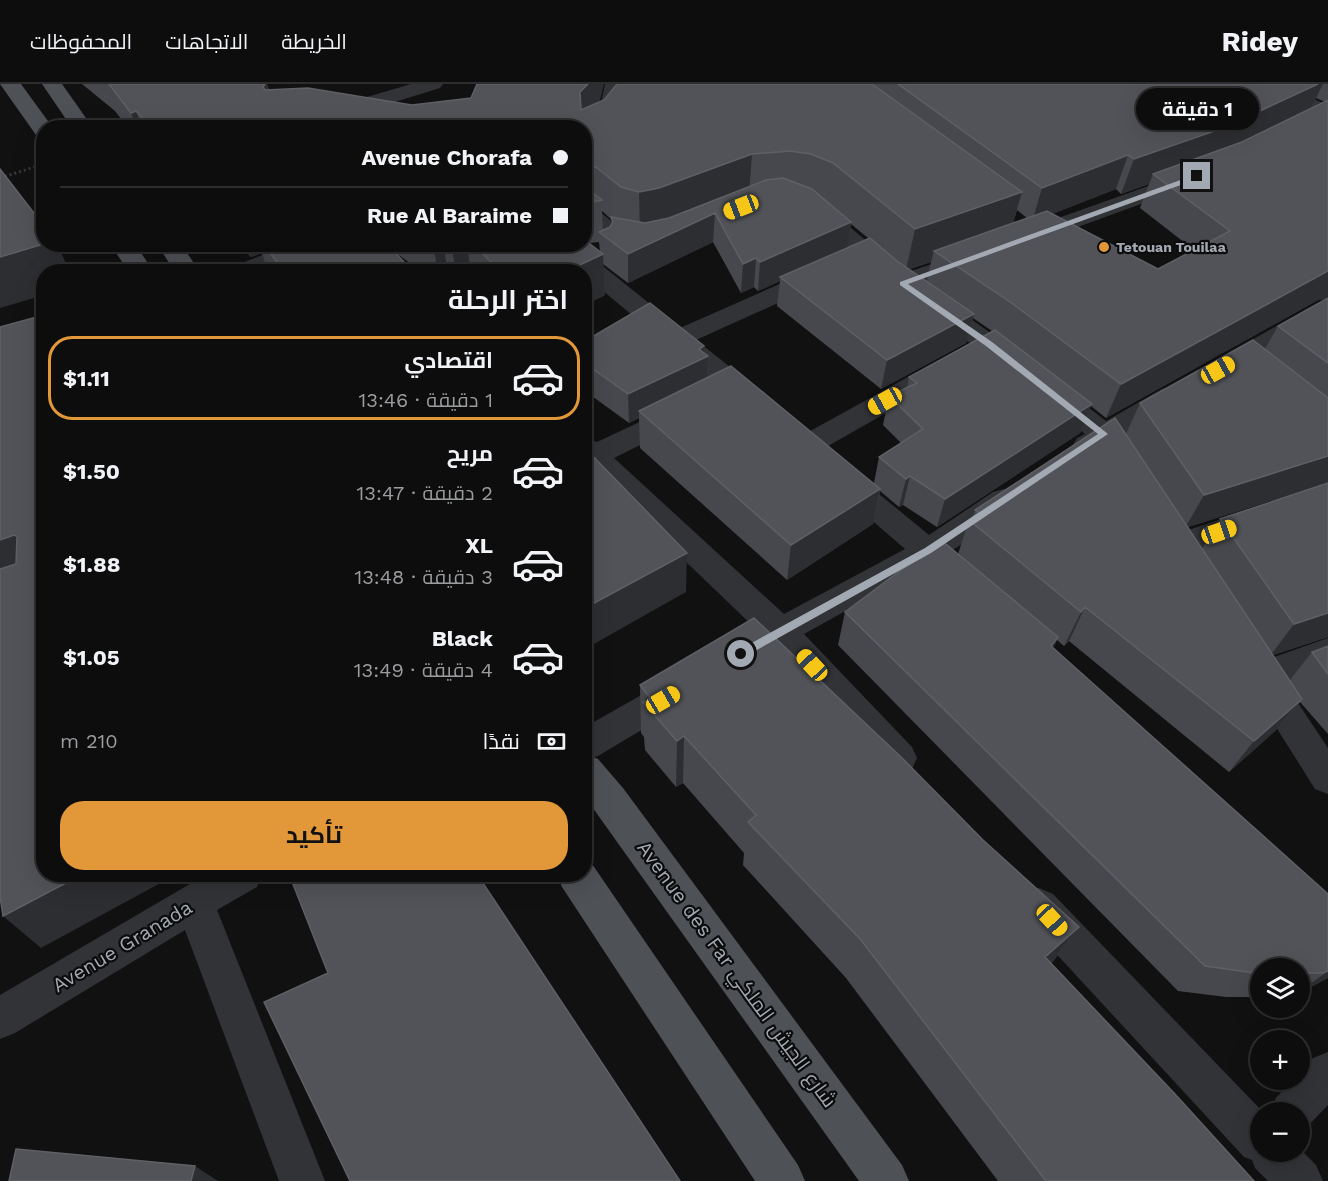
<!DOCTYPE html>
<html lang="ar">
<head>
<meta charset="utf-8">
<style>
	:root { --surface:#0d0d0e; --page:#161617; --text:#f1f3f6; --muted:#9a9c9e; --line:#2d2d2e; --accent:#e29839 }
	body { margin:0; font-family:"Work Sans",Cairo,sans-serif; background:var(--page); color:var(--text); direction:rtl; height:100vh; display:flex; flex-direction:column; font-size:22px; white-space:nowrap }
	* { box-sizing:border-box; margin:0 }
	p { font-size:20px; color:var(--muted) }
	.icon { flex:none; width:33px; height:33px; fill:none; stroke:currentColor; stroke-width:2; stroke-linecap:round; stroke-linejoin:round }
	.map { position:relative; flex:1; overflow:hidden; direction:ltr }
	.side { position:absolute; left:36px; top:180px; width:556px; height:618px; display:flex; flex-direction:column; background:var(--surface); border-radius:24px; box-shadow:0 6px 24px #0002,0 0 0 2px var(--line); direction:rtl }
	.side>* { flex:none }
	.guide { position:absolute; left:36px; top:36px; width:556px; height:132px; border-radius:24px; box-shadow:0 6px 24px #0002,0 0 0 2px var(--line); direction:rtl; display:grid; align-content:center; height:132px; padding:0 24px; background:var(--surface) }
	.controls { position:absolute; left:1250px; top:874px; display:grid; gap:12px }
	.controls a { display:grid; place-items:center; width:60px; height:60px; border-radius:50%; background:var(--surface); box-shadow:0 6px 24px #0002,0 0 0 2px var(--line); font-size:30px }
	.end { position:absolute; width:27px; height:27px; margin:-14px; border:8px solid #a3a9b2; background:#111; box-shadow:0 0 0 3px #111 }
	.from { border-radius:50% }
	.bubble { position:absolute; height:42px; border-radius:21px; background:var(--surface); box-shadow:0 6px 24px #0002,0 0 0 2px var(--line); font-size:20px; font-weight:700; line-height:42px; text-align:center; direction:rtl }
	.car { position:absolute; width:18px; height:36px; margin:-18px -9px; border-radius:8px; box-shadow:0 0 4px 2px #0007; background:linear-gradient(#f5c518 24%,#345 0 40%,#f5c518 0 76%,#345 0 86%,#f5c518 0) }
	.guide b { display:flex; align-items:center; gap:21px; height:57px; font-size:22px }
	.guide b+b { border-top:2px solid var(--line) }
	.guide i { width:15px; height:15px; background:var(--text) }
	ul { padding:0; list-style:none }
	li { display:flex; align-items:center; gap:18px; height:84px; margin:0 12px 9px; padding:0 12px; border:3px solid transparent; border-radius:24px }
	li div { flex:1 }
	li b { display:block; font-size:22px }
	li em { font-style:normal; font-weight:700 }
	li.active { border-color:var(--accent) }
	li>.icon { width:54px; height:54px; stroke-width:1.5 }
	h2 { padding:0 24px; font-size:27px; line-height:72px }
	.pay { display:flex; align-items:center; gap:15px; height:66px; padding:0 24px; font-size:22px }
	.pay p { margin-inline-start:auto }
	.button { display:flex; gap:12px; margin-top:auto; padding:12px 24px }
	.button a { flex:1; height:69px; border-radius:24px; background:var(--accent); color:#111; font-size:24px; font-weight:700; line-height:69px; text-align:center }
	header { display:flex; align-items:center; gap:36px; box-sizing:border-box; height:84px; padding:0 30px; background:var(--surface); border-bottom:2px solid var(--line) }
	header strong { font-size:28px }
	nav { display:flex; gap:33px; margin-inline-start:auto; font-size:21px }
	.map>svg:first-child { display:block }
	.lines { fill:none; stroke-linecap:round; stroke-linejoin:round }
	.path { stroke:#383a3e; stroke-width:3; stroke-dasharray:2 3; stroke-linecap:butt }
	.minor { fill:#323337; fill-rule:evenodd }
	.major { fill:#4e5156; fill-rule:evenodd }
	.wall { fill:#47484d; fill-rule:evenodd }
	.shaded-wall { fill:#2d2e31 }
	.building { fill:#515358; stroke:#5e6066; stroke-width:1.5 }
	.route { fill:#a3a9b2 }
	.poi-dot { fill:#e29839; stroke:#0c0c0d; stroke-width:2 }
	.labels { text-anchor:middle; stroke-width:4.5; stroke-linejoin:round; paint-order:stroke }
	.far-poi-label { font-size:14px; font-weight:bold; fill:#a3a9b2; stroke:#0c0c0d; text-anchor:start }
	.near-street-label { font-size:20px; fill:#a3a9b2; stroke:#0c0c0d }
</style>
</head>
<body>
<header>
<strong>Ridey</strong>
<nav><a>الخريطة</a><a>الاتجاهات</a><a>المحفوظات</a></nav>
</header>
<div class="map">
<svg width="1328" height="1097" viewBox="0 0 1328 1097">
	<rect width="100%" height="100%" fill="#111112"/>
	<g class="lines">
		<!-- path -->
		<path class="path" d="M0,94L44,80"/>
		<!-- minor -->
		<path class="minor" d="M411,0H443L440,4L311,44H277L279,39Z
			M605,0H625C624,28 616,56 585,64V48L598,34Z
			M1248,0H1276L1328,21V34L1251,4Z
			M1185,89L1193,91L1196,96L1193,101L1034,159L1025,161L1016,159L1013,154L1016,149Z
			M814,118L822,120L898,183L901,188L899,191L971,167L980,169L983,174L980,179L911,204L902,207L893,204L889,199L892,195L880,193L806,130L802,125L806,120Z
			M585,120L593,122L627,150L656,153L659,158L656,163C621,172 609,159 585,139Z
			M290,160H325L322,165L265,188H229L232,183Z
			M580,169L589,171L680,244L809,187L818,184L827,187L830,192L827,197L696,256L763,309L767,316L763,323L753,325L743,323L585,192V188C577,188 572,183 568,176L571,171Z
			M933,213L942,215L998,254L1106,337L1162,305L1172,303L1182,305L1186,312L1182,319L1121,354L1139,381L1134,388L1124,391L1114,388L1100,366L1087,371L1077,368L1073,361L1077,354L1085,350L980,266L924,227L920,221L924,215Z
			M1328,216V235L1233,290L1223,293L1213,290L1209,284L1213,278L1319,218Z
			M927,285L937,288L941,294L937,300L814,370L804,373L794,370L790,363L794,356L917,288Z
			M678,320L688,323L692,330L688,337L614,374L784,530L905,465L831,401L826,394L831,387L841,383L851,387L929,451L993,408L1004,405L1015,408L1019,416L1015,424L950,468L973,487L978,496L973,505C952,511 941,496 925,483L804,550L912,663L917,674L912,685L899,690L886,685L777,565L761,571L749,567L744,558L749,549L756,545L585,381V354L597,358Z
			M1328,400V422L1175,474L1164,470L1159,462L1164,454Z
			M1328,554V582L1284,598L1328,664V710L1315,705L1244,592L1249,582Z
			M678,593L690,597L695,607L690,617L598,672L585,676V643L666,597Z
			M207,790H262L257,803L217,826L325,1097H279L185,846L15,949L0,955V911Z
			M1039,804L1053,810L1264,1029H1260V1068H1299V1064L1316,1081L1323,1097H1268L1255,1084L1252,1076L1244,1073L1025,836L1019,823L1025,810Z
			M1328,968V1021L1306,1044L1299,1048V1029H1269L1276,1014L1292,996H1299V989L1313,974Z"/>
		<!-- major -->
		<path class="major" d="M0,0H21L53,44H44V52L36,51Z
			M42,0H62L93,44H72Z
			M110,160H135L154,188H129Z
			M157,160H181L200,188H175Z
			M585,670L598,675L623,704L902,1081L909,1097H859L585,713Z
			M585,776L590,777L798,1081L805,1097H755L562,803L557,790H585Z"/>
	</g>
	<!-- wall -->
	<path class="wall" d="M82,0H267L269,6L412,21L600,18L604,16L617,0H1328V553L1273,571L1290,596L1312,568L1328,562V650L1300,618L1275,647L1229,688L1069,557L1064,562L1057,556L1053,564L1328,810V894L1299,909V885H1260V913H1226L1178,907L838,561L845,528L958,470L969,436L973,432L975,426L1126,350L1140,319L1265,265L1278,242L1327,215L1318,216L1106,334L1091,322L1080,349L937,443L903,421L899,423L880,407L873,440L787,496L640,364L639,334L629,339L585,307V257L704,262V269L708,272L707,294L874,399L879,373L901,359L883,341L889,312L907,304L909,293L992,247L973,234L966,259L881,305L777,222L780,197L758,207L754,203L741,209L713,158L628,199L603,180L605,211L585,221V188H422L396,169L405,179L407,188H268L262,169L251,173L239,160H585V44H128L115,27ZM1316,14L1325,18L1311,24ZM1149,100L1140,124L1194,166L1158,185L1052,130L1116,105L1121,110ZM1017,126L1027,134L1013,139ZM602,127L611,135L612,140L610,143L603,146ZM851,140L868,154L847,163ZM599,158L600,167L589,159ZM931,178L927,197L910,185ZM1324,400L1220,435L1202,465L1188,443Z
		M640,601L983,756L1079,843L1051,880L1254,1097H998L846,894L743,781L744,769L683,699L676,703L645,666L644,653L641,649Z"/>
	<!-- shaded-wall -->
	<path class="shaded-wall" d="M265,0H267L278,37L263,3Z
		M588,0H604L596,33L582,44L580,8Z
		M1318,0H1323L1308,30L1160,95L1153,90L1149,100L1121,110L1134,75Z
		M136,27L142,44H137L131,29Z
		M752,70L749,111L640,149L639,108Z
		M1128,71L1116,105L1032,138L1042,104Z
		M1022,108L1010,149L934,167L931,178L906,186L915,145Z
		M588,118L590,159L539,181L585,160V119Z
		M715,129L713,158L628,199V170Z
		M851,138L847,167L780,193V197L758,207L760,178Z
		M44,160H57L70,188H44V211L0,224V173Z
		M246,160H259L262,169L251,173Z
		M375,160H394L396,169L381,186Z
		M433,160H443L448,188H438Z
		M451,160H467L471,188H456Z
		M603,170L605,211L585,221V188H565Z
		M756,174L754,203L741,209L743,180Z
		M405,179L407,188H400L399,181Z
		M1328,187V214L1318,216L1106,334L1121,300Z
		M974,230L966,259L881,305L887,276Z
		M704,262V274L708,272L707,301L639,327V334L629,339L628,310Z
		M1092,320L1080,349L937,443L945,415Z
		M1328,372V399L1185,444L1204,411Z
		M910,392L903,421L899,423L906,395Z
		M880,405L873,440L787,496L791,461Z
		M14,451L43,493L0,508V456Z
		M687,469L686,508L585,565V524Z
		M1085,523L1069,557L1064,562L1081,528Z
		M1328,529V553L1270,572L1294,540Z
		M1058,553L1042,587L1051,562Z
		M1302,615L1275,647L1229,688L1254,657Z
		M684,652L683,699L676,703L677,657Z
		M83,790H177L41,864L3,832Z
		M1079,843L1049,882L1045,873Z
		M1328,887V894L1299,909V908Z
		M195,1082L218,1097H191Z"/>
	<!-- building -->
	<path class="building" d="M109,0H265L263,3L265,6L308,4L412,21L471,14L477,0H588L580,8L581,26L604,16L617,0H872L1022,108L915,145L833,79L811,70L790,67L752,70L659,104L639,108L621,103L597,84L585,79V44H152L136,27L131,29Z
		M898,0H1318L1223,44L1134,75L1128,71L1042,104Z
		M1328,16V187L1121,300L1010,218L934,167L1047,127L1158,185L1230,147L1153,90L1242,58Z
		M0,85L44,142V160L0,173Z
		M783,94L812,105L851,138L760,178L756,174L743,180L715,129L628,170L599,148L610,143L613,138L611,133L645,139L669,134L766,96Z
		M585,103L602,116L585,119Z
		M870,154L897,177L974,230L887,276L780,193Z
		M585,156L603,170L565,188H501L473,160H585Z
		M264,160H387L405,179L399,181L405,188H284Z
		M1328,214V279L1278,242Z
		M650,219L704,262L699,265L708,272L628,310L585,279V257Z
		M44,231V790H83L3,832L0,812V485L16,480L17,453L14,451L0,456V243Z
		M995,246L1092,320L945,415L910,392L906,395L879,373L923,345L889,312L917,299L909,293Z
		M1253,256L1328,314V372L1204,411L1140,319Z
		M731,282L880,405L791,461L639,327Z
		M1115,334L1302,615L1254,657L1085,523L1081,528L969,436L979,428L975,426Z
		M585,364L687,469L585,524Z
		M1328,399V529L1294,540L1220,435Z
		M941,456L1058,553L1051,562L1328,810V887L1323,889H1299V885H1260V889H1255L1205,882L845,528Z
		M754,534L901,673L983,756L1079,843L1045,873L1175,1010L1254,1097H1046L861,856L748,738L756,731L684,652L677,657L643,618L651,615L640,601Z
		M1328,562V590L1312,568Z
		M289,790H477L680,1097H350L264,918L328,889Z
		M16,1065L195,1082L191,1097H9Z"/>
	<!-- route -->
	<path class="route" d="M1197,90L1200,94L908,200L992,258L1108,350L931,469L744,573H737V567L925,464L1098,350L986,262L900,201V198Z"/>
	<!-- markers -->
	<circle class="poi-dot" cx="1104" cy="163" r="6"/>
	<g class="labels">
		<!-- far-poi labels -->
		<g class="far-poi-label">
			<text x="1116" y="168">Tetouan Touilaa</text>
		</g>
		<!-- near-street labels -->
		<g class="near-street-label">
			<text transform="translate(122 862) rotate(-31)" y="7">Avenue Granada</text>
			<text transform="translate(737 890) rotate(54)" y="7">Avenue des Far شارع الجيش الملكي</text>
		</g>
	</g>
</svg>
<div class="controls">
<a><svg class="icon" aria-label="layers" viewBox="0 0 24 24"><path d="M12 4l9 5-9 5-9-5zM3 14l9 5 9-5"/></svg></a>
<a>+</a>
<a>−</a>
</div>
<i class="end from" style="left:741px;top:570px"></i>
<i class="end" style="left:1197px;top:92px"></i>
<div class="bubble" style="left:1136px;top:4px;width:123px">1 دقيقة</div>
<i class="car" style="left:741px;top:123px;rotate:249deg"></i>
<i class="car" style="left:1218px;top:286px;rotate:61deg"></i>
<i class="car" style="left:885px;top:317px;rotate:241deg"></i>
<i class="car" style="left:1219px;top:448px;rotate:71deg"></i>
<i class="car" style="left:812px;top:581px;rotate:317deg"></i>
<i class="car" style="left:663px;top:616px;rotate:60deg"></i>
<i class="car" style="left:1052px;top:836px;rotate:137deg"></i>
<div class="guide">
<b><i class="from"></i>Avenue Chorafa</b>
<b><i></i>Rue Al Baraime</b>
</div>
<section class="side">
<h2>اختر الرحلة</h2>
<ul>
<li class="active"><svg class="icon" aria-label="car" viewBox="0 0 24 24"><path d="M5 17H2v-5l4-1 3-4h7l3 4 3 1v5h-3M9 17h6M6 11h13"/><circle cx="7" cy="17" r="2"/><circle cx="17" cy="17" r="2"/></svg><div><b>اقتصادي</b><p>1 دقيقة · 13:46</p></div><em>$1.11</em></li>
<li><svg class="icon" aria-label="car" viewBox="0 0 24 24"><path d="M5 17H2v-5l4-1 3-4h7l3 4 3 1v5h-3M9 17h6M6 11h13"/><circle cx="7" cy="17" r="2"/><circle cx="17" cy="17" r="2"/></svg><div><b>مريح</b><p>2 دقيقة · 13:47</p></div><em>$1.50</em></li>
<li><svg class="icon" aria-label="car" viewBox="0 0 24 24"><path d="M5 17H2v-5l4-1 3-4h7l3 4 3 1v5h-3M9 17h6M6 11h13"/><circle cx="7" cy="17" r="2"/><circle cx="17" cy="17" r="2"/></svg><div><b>XL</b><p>3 دقيقة · 13:48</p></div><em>$1.88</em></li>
<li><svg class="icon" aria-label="car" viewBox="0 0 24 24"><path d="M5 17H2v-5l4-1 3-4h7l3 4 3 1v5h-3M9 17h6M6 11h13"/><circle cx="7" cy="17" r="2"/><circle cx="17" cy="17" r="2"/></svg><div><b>Black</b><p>4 دقيقة · 13:49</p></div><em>$1.05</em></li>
</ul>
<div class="pay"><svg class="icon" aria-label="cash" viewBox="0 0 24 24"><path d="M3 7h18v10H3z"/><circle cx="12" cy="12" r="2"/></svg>نقدًا<p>210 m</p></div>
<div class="button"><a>تأكيد</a></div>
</section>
</div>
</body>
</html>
